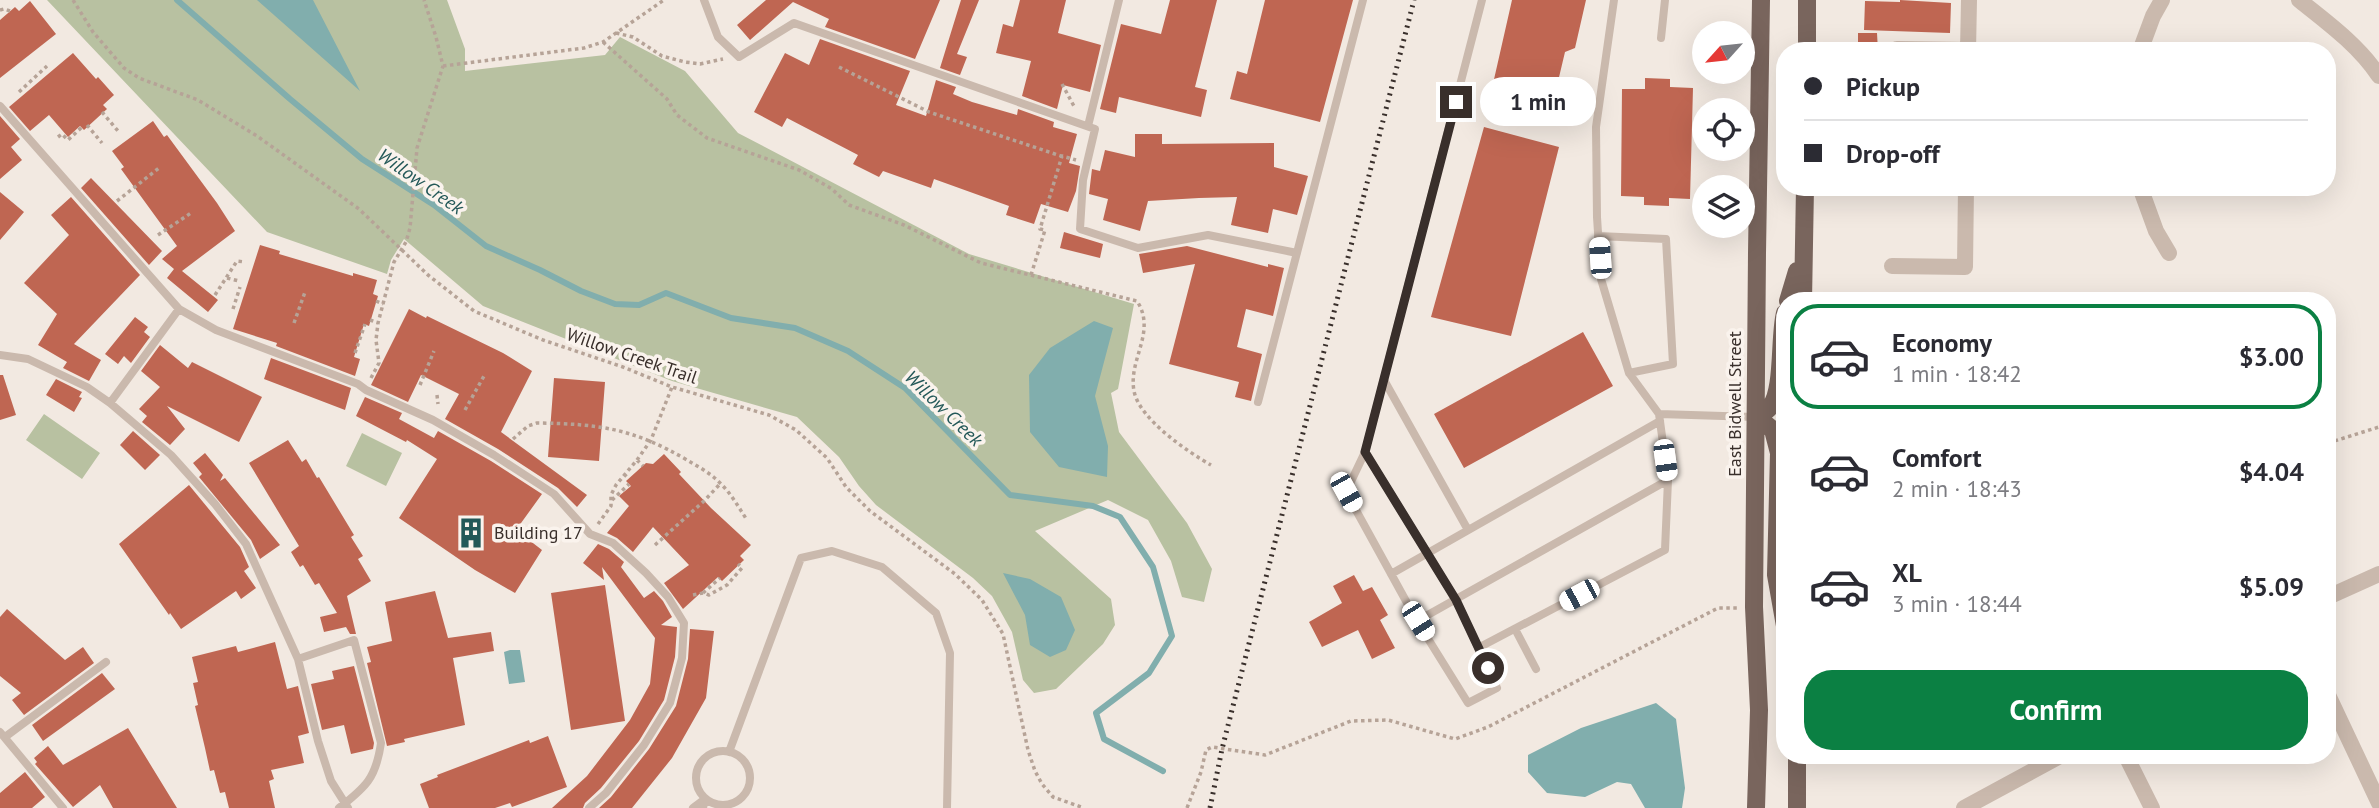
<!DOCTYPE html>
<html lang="en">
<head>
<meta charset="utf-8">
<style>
	:root { --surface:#fff; --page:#f7f7f7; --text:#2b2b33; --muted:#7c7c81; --line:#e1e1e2; --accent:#0b8043 }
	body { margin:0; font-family:"PT Sans",sans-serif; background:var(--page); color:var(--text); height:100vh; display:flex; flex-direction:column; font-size:26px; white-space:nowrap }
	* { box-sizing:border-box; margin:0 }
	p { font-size:23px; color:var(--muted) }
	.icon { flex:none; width:38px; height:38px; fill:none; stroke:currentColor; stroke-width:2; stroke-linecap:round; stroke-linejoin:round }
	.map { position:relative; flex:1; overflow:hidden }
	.sheet { position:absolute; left:1776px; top:292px; width:560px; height:472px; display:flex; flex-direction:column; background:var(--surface); border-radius:28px; box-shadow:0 7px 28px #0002 }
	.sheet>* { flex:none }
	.guide { position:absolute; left:1776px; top:42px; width:560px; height:154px; border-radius:28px; box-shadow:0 7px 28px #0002; display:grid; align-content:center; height:154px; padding:0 28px; background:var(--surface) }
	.needle { width:46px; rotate:243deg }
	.buttons { position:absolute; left:1692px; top:21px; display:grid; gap:14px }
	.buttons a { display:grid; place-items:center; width:63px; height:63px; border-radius:50%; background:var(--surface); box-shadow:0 7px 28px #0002; font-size:35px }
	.end { position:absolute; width:32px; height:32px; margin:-16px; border:9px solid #392f2b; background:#fff; box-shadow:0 0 0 4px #fff }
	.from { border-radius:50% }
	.bubble { position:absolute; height:49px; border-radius:24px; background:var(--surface); box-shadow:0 7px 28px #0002; font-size:23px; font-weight:700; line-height:49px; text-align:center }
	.car { position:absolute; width:21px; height:42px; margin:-21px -10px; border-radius:9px; box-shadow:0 0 5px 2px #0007; background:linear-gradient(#fff 24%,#345 0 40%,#fff 0 76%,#345 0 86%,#fff 0) }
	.guide b { display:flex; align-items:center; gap:24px; height:66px; font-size:26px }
	.guide b+b { border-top:2px solid var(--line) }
	.guide i { width:18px; height:18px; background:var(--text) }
	ul { padding:12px 0 0; list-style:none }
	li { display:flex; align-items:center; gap:21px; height:105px; margin:0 14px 10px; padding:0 14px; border:4px solid transparent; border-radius:28px }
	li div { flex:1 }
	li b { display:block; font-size:26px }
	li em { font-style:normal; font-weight:700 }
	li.active { border-color:var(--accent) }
	li>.icon { width:63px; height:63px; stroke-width:1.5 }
	.primary-button { display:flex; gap:14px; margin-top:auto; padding:14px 28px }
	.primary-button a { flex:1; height:80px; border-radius:28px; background:var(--accent); color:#fff; font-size:28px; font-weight:700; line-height:80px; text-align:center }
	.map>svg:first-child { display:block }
	.green { fill:#b8c1a1 }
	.water { fill:#81aead }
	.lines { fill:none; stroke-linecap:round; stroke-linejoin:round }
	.stream { stroke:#81aead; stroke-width:6 }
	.building { fill:#bf6652 }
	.path { stroke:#b6a397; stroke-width:3.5; stroke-dasharray:3.5 3.5; stroke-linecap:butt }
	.service { stroke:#cab9ad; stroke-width:8 }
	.minor { stroke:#cab9ad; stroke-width:16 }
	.primary { stroke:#79655d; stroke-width:18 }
	.rail { stroke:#392f2b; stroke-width:5; stroke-dasharray:2 5; stroke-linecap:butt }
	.route { stroke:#392f2b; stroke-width:9 }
	.labels { text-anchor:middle; stroke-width:7; stroke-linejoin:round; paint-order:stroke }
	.street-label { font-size:18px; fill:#392f2b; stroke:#faf3ed }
	.poi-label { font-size:18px; fill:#392f2b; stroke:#faf3ed; text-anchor:start }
	.water-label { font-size:19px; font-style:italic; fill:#235858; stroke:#faf3ed }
</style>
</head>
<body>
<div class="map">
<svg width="2379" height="808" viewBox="0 0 2379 808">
	<rect width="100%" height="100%" fill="#f2e9e1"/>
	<!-- green -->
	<path class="green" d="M47,0H447L465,49V71L605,55L620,37L685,71L738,133L969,254L1134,304L1118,389L1111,393L1119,432L1187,523L1212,569L1204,602L1182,597L1171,561L1148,520L1108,500L1035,531L1111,599L1115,625L1103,644L1056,689L1034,693L1023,680L1012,632L992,596L973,578L876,505L859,486L839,457L797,417L672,381L483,306L404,239L391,260L387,274L267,232Z
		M44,414L100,453L82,479L26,440Z
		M362,433L402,453L386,486L346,466Z"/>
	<!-- water -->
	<path class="water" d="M257,0H313L360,91Z
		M1094,321L1113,328L1095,396L1108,446L1107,477L1059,467L1030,432L1029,375L1050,348Z
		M1003,573L1030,579L1061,597L1075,630L1066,650L1050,657L1030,645L1025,615Z
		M510,650H520L525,682L509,684L504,652Z
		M1656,703L1676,719L1685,788L1682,808H1645L1631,784L1617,782L1585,797L1547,793L1528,772V755L1581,728Z"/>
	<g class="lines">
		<!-- stream -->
		<path class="stream" d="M177,0L290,99L362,159L434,205L486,246L540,270L581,291L615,304L639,305L666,293L731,318L795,328L848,351L905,388L1010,495L1093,506L1120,517L1153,567L1172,636L1149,673L1096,713L1104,739L1163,771"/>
	</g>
	<!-- building -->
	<path class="building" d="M766,0H940L915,59L825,27L829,19L793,2L750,40L737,25Z
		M961,0H979L957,54L967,57L960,75L940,68Z
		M1020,0H1066L1058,33L1101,45L1090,92L1063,85L1057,109L1022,96L1031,61L996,53L1003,24L1013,27Z
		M1170,0H1217L1195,87L1207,90L1201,117L1119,97L1116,113L1100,109L1121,24L1161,34Z
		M1265,0H1353L1320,122L1230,99L1237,71L1247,74Z
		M1512,0H1586L1575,48L1565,52L1551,111L1490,97Z
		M1900,0L1951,3L1950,33L1864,30L1865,1L1900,2Z
		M30,1L56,34L0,78V20L15,7L19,11Z
		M1858,33H1877L1878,51H1858Z
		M820,39L910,71L896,105L926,116L936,80L956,87L953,94L972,102L1017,115L1018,109L1054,122L1053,127L1077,134L1069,163L1080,166L1076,191L1068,212L1041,204L1034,224L1006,215L1009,206L934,179L931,188L883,171L879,177L853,164L858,155L787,118L782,127L754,112L785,53L809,65Z
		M73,53L96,79L98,77L114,95L103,105L107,109L84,130L80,126L68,137L49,115L30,131L9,107Z
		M1645,78L1670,79V87L1693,88L1690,199L1669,198V206L1644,205V197L1621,196L1622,89H1645Z
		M0,116L20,139L11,147L22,160L0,179Z
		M153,121L164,137L167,135L217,203L235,231L182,271L218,300L208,312L167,278L174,269L162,259L177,246L121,169L124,167L112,151Z
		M1484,127L1559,147L1511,336L1431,317Z
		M1135,134H1162V144L1274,143V167L1308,176L1297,215L1273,209L1268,233L1231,225L1237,197L1199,198L1148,201L1140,231L1103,220L1108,199L1089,194L1092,169L1100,171L1105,150L1135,157Z
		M91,178L162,251L149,265L81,188Z
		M0,192L24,212L0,240Z
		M71,197L140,275L74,344L101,360L89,381L63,368L67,362L38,345L57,314L24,283L69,235L51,215Z
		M1064,232L1103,244L1100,258L1060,248Z
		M260,245L280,251L279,254L353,276V273L377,280L373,294L378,296L369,326L364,324L354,357L360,359L355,376L276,346L277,343L233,329Z
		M1187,246L1268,267V264L1284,268L1273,316L1246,309L1237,347L1262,354L1251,401L1235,397L1239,382L1169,364L1195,264L1143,273L1139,254Z
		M409,309L426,318L427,316L503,353L532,371L501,432L587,495L577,507L558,488L498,449L445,419L459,394L421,375L408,402L371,385Z
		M135,317L148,327L144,332L150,337L131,363L124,356L118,364L105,354Z
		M1583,332L1613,386L1464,468L1434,414Z
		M160,345L188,368L192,362L262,397L239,442L167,406L185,429L170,445L142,422L147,416L139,409L160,387L141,371Z
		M271,358L351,388L345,410L264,379Z
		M0,375H3L16,415L0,420Z
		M554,378L605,382L599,461L548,457Z
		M56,379L82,392L79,397L82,398L74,412L46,395Z
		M365,397L402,413L399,419L434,438L438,431L491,461L542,494L516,530L542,550L515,593L475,570L399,518L437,459L407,440L406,442L356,416Z
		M133,431L160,455L145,470L120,445Z
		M288,440L302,462L306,459L317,478L319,477L354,535L351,537L363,556L358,559L371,581L347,596L356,634H350L346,627L324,632L320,617L337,613L319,583L315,585L303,565L300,567L291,552L299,546L249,463Z
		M205,453L223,475L220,481L225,478L280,545L260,559L251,540L199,477L202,474L193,463Z
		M664,454L681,472L679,474L711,508L751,545L740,556L744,560L722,581L718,577L683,609L664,583L689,565L653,527L633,552L617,538L607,533L629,506L619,496L631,486L626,481L646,463L653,464Z
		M189,485L240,547L249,567L244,571L256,588L241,599L236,591L181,629L170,613L169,615L119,544Z
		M598,544L609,549L624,562L621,567L644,598L654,591L663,601L672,617L661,625L677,627L675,657L664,700L639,741L601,788L585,803L583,808H552L587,776L630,720L650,684L655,638L602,567L604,580L583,563Z
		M1354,575L1363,591L1372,587L1388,615L1380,620L1395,648L1372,659L1358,630L1322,647L1309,622L1342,603L1333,586Z
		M605,585L625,721L571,730L551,593Z
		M435,591L448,638L491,632L494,651L453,658L465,725L404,739L405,742L387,746L367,663L371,662L367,647L392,641L385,602Z
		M7,609L65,660L83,647L94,663L24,715L12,700L21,693L0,676V617Z
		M690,629L714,631L706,698L672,758L632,808H599L611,797L649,749L676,706L688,659Z
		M275,642L287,689L298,686L309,733L298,736L304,763L271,770L274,779L269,781L275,808H229L225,792L220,793L214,770L210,771L205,748L195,706L198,705L193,683L198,682L192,657L236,646L238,652Z
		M354,666L374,743L373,749L351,754L344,725L322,730L311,684L334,679L332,671Z
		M102,673L115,689L43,741L32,725Z
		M128,728L177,808H113L100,785L73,807L35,764L37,762L34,758L48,746L63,765Z
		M548,736L567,787L512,807L510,803L495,808H429L420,784L438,777L437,775L529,740L530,743Z
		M25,772L45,797L32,808H0V793Z"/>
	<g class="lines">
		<!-- path -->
		<path class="path" d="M73,0L93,32L124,68L139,78L198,100L257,136L359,209L428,275L474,311L543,340L623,367L672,387L769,415L796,430L827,458L846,487L870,511L955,574L982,600L1003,634L1028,750L1035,771L1042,784L1053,797L1084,808
			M0,10L4,9L10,11
			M616,33L633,37L662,56L685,62L700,64L723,59
			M603,42L667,99L677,115L707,138L799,170L832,189L849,205L904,225L981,263L1137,301C1157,332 1128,359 1134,391C1139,419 1188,452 1211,465
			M443,66L584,48L603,42L664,0
			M839,67L929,112L1064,157
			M1062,84L1075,108
			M19,92L47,66
			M102,112L118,131
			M87,125L102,143
			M58,137L62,134L68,140L82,127
			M117,201L159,168
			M158,235L191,213
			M1031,275L1045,230L1040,229L1062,156L1076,160
			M227,278L239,281
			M215,295L237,261L245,262
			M376,301L383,304
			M233,309L240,287
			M370,320L378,323
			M294,323L305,292
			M355,353L365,324
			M371,378L379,363L376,340L378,323L394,262L406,242L410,228L417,148L443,66L436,37L424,0
			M420,385L434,351
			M437,395L438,404
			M465,410L484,376
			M513,439L528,426L537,423C599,424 632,428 687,460C699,467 712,474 722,485C732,495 739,508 747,520
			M2328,443L2379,427
			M637,460L643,466
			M624,474L629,479
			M612,500L629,484
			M598,524L611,506V495L616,485L637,460L651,440L672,387
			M655,545L704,501L721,483
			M703,593L720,578
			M693,595L703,593L709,595L727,585L742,568L738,564
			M1187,808L1201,772L1206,750L1212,747L1265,755L1351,721L1388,720L1455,739L1488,727L1718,608H1738"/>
		<!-- service -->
		<path class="service" d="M704,0L718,37L739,57L794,23L1095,129L1083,180L1080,229L1138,248L1208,235L1297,253
			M1614,0L1596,127L1597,217L1601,279L1629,373L1659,414
			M1661,38L1665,0
			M0,106L179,309L216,330L358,384L366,390L433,420L494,455L554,494L590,534L613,543L646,573L668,597L684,623L682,658L670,703L644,745L606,793L589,808
			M1088,126L1119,0
			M1598,236L1666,239L1673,364L1629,373
			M0,355L28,359L87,387L110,403L171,455L215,504L246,544L298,659L318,741L331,781L348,808
			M1384,380L1468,530
			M1258,402L1363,0
			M110,403L179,309
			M1365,452L1482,0
			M1391,574L1660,421
			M1417,621L1346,492L1365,452L1456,600L1497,688L1468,703L1417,621L1668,480L1659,414L1755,417
			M1515,629L1536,669
			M1478,648L1665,550L1668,480
			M298,659L354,640L381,743C376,778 366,787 339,808
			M0,732L63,808
			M5,737L106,662
			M696 778a27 27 0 1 1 54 0a27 27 0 1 1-54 0Z
			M729,752L801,558L832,551L882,567L936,613L950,653L947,808
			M693,808L705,799L703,808"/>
		<!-- minor -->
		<path class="minor" d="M2299,0C2328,23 2358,45 2379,76
			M1897,49L1968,50
			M1968,51L1969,0
			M2140,51L2153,16L2162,0
			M2140,187L2156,231L2169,253
			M1892,266L1965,267L1966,187
			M2328,597L2379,574
			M2328,695L2379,803
			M2126,756L2152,808
			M1964,808L2060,756"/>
		<!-- primary -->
		<path class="primary" d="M1807,51V0
			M1788,301L1797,271
			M1803,301L1805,187
			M1785,313C1779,336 1784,392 1770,407C1767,411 1761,414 1757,417L1773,430L1779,453L1776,575L1785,626
			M1756,808L1759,710L1754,607L1757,253L1761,0
			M1797,808V756"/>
		<!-- rail -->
		<path class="rail" d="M1210,808L1222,749L1414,0"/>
	</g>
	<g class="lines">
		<!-- route -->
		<path class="route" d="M1456,102L1365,452L1456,600L1488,668"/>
	</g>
	<!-- icons -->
	<defs>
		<g id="building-bare" transform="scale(2.415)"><path d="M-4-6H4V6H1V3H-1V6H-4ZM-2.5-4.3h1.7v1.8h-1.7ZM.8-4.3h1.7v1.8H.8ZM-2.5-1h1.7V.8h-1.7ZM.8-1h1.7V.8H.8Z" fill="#235858" stroke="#faf3ed" stroke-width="2.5" paint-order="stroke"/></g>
	</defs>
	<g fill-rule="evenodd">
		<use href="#building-bare" x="471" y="533"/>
	</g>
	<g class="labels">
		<!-- street labels -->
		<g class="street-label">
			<text transform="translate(632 356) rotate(19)" y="6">Willow Creek Trail</text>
			<text transform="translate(1735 404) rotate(-90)" y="6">East Bidwell Street</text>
		</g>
		<!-- poi labels -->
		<g class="poi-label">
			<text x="494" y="539">Building 17</text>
		</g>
		<!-- water labels -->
		<g class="water-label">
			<text transform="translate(421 181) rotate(35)" y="7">Willow Creek</text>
			<text transform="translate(944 408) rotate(44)" y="7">Willow Creek</text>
		</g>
	</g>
</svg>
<div class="buttons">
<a><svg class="needle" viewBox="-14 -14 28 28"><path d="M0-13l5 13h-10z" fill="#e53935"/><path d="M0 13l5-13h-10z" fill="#7c7c81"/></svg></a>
<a><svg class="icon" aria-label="locate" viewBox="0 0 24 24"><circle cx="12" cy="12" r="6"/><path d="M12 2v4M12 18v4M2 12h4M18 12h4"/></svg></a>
<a><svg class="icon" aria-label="layers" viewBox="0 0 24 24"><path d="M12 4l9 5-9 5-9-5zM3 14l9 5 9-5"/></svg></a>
</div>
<i class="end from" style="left:1488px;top:668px"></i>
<i class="end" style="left:1456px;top:102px"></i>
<div class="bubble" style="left:1480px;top:77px;width:116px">1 min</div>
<i class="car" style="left:1600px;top:258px;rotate:356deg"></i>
<i class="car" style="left:1665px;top:460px;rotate:172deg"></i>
<i class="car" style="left:1346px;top:492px;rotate:151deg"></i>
<i class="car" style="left:1579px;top:595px;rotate:242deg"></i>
<i class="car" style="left:1418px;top:621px;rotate:148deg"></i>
<div class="guide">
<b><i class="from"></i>Pickup</b>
<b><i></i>Drop-off</b>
</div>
<section class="sheet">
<ul>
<li class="active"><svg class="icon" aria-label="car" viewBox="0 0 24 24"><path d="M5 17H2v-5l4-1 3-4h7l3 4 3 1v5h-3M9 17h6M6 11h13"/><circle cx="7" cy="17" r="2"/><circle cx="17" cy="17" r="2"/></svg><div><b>Economy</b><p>1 min · 18:42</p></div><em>$3.00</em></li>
<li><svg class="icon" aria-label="car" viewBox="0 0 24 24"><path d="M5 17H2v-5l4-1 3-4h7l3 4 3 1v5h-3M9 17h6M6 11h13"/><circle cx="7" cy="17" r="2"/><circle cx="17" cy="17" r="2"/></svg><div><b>Comfort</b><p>2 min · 18:43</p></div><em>$4.04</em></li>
<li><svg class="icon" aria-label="car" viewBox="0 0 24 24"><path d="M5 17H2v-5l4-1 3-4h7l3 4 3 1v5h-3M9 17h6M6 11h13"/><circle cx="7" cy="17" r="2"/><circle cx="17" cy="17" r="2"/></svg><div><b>XL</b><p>3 min · 18:44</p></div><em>$5.09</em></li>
</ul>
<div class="primary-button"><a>Confirm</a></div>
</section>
</div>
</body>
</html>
